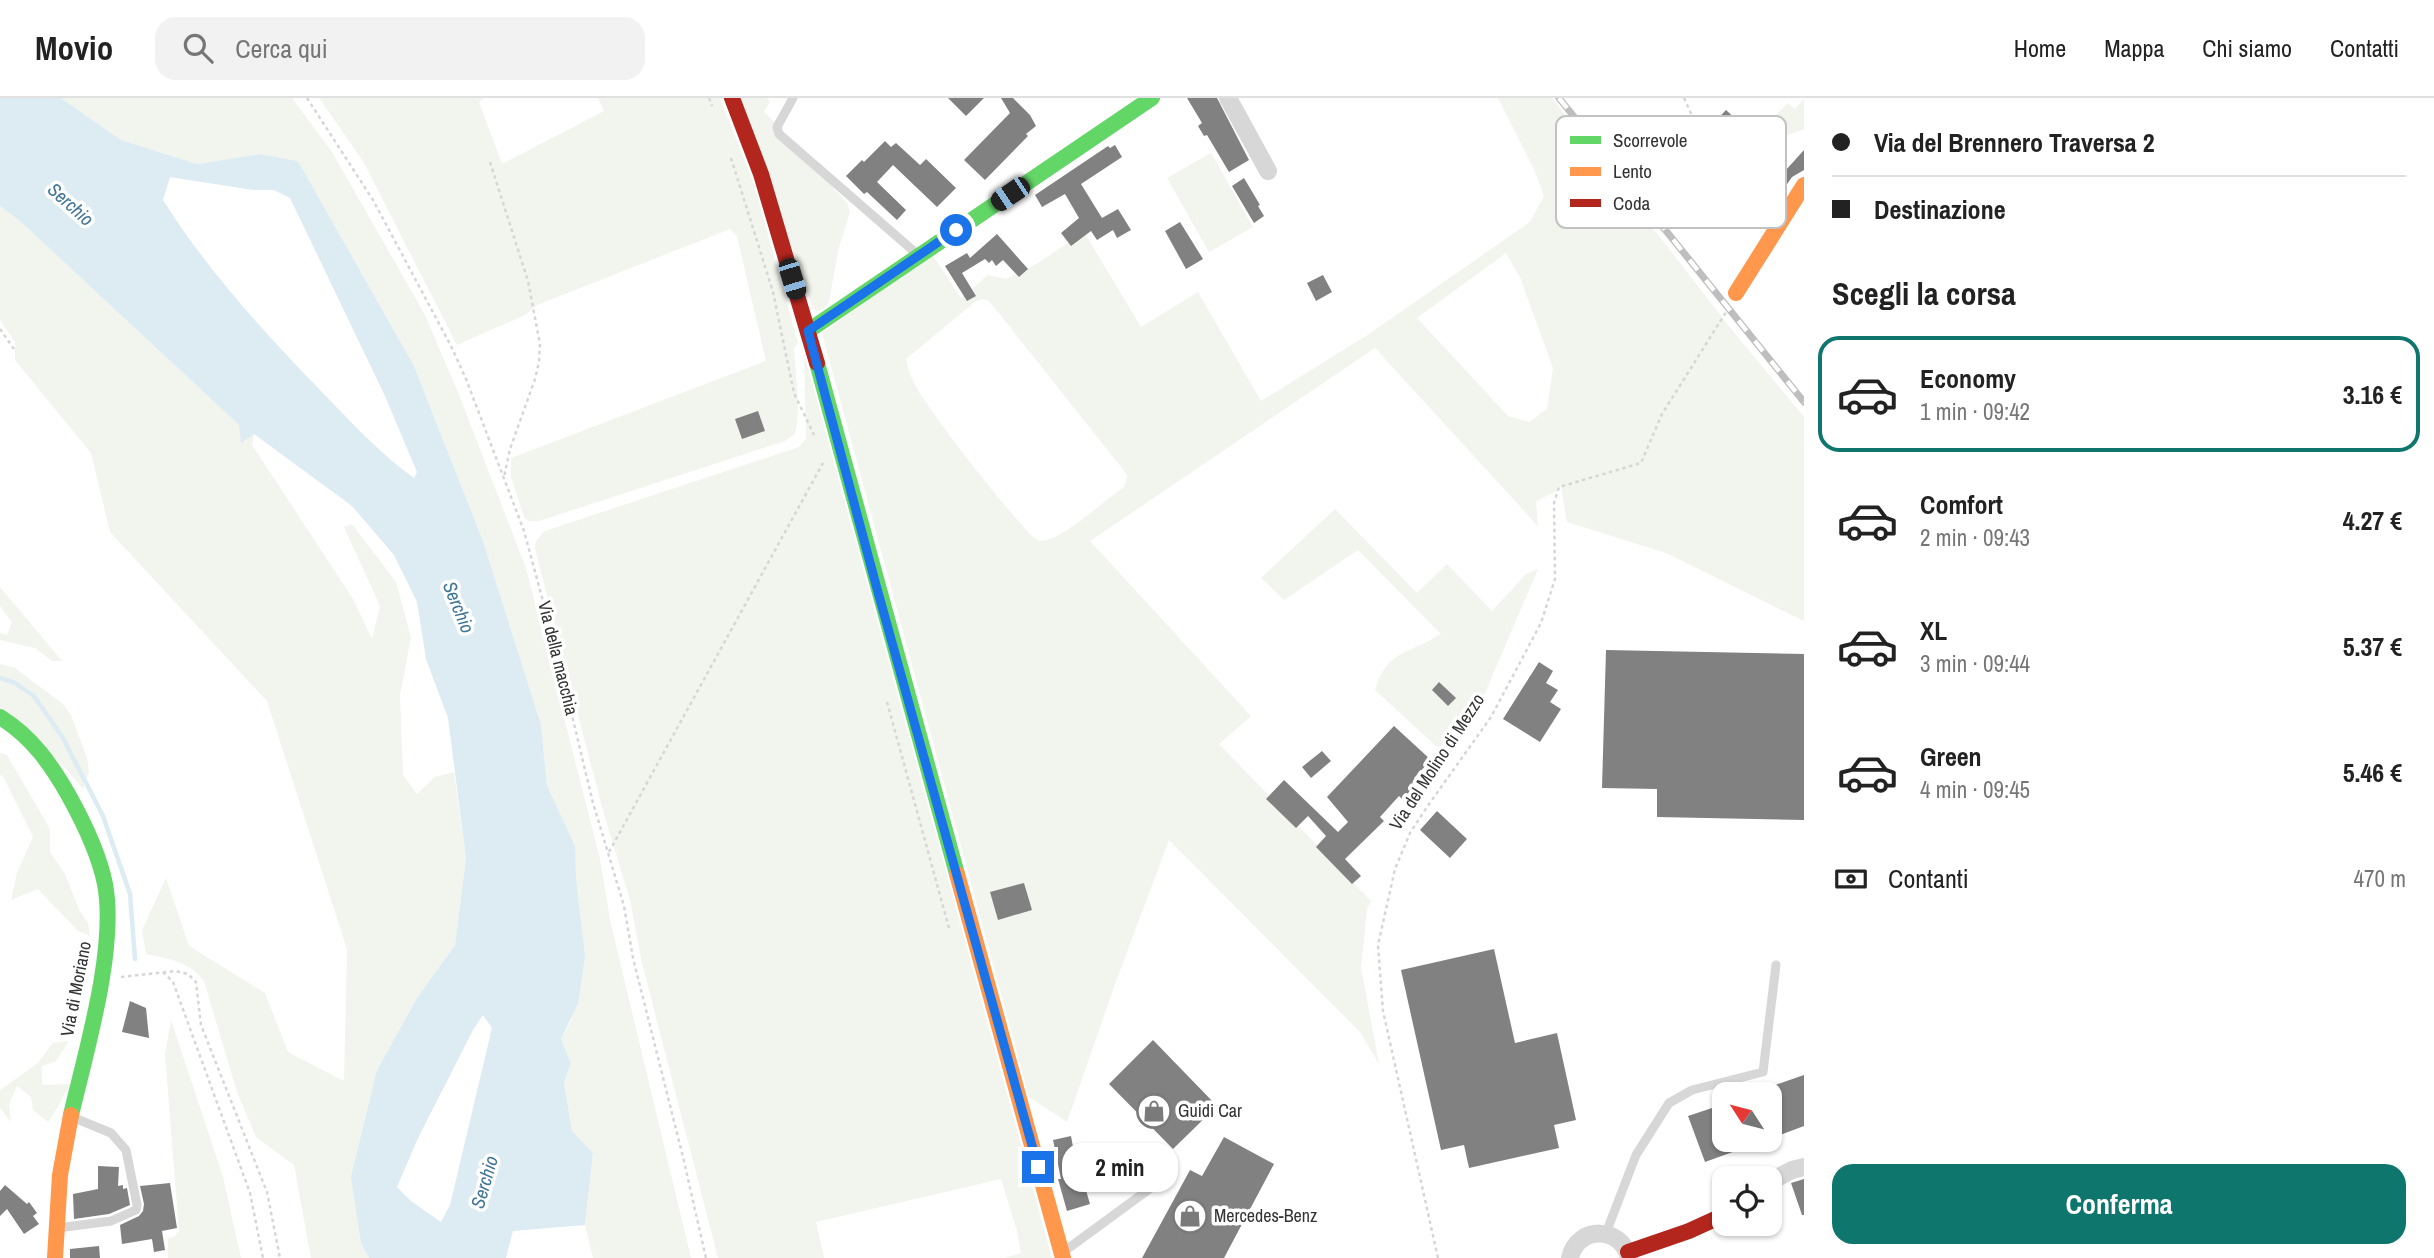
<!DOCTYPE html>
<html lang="it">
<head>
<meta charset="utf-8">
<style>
	:root { --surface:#fff; --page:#f2f2f2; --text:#222; --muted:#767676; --line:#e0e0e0; --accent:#0f766e }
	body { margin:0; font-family:"Archivo Narrow",sans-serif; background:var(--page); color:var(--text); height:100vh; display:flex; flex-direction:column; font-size:26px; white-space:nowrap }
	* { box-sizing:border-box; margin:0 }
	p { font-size:23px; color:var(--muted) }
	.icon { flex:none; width:38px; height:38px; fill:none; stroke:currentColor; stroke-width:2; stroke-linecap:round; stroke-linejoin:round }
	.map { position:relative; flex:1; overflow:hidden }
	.details { display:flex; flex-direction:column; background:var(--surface); width:630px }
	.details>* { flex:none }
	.banner { display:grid; align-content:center; height:154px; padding:0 28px; background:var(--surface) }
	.needle { width:46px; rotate:306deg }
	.tools { position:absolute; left:1712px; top:984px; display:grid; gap:14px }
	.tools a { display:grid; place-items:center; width:70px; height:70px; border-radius:14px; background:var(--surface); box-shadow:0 2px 5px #0004; font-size:35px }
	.end { position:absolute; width:32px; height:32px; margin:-16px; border:9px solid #1a73e8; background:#fff; box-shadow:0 0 0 4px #fff }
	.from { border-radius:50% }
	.bubble { position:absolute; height:49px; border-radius:21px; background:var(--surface); box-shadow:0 2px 5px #0004; font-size:23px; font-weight:800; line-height:49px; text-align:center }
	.car { position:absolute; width:21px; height:42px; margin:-21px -10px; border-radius:9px; box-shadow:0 0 5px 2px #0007; background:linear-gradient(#222 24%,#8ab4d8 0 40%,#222 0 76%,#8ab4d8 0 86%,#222 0) }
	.banner b { display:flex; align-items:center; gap:24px; height:66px; font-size:26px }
	.banner b+b { border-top:2px solid var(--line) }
	.banner i { width:18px; height:18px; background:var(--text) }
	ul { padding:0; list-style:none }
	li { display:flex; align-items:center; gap:21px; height:116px; margin:0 14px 10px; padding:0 14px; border:4px solid transparent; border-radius:21px }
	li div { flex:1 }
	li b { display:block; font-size:26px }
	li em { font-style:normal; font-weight:800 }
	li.on { border-color:var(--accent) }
	li>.icon { width:63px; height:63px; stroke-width:1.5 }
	h2 { padding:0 28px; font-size:32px; line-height:84px }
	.pay { display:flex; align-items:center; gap:18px; height:77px; padding:0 28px; font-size:26px }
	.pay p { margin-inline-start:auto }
	.cta { display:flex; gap:14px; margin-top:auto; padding:14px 28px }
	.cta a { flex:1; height:80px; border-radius:21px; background:var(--accent); color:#fff; font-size:28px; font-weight:800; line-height:80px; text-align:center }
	header { display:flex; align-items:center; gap:42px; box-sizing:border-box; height:98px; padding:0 35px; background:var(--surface); border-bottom:2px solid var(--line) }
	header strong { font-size:33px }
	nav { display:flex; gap:38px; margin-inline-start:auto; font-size:24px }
	.search { width:490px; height:63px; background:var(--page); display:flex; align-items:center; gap:18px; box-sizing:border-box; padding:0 24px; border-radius:21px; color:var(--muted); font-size:26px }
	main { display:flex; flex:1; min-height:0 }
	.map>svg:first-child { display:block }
	.green { fill:#f1f5ed; fill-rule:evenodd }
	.water { fill:#ddebf3; fill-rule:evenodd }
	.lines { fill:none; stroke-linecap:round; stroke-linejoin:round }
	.stream { stroke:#ddebf3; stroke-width:4.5 }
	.building { fill:#818181 }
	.path { stroke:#d6d6d6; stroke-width:2.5; stroke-dasharray:3.5 3.5; stroke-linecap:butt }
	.lane { stroke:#d7d7d7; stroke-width:9 }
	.street { stroke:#d7d7d7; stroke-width:18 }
	.fast { stroke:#63d668; stroke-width:16 }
	.slow { stroke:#ff974d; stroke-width:16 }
	.jam { stroke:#b3261e; stroke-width:16 }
	.rail-casing { stroke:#bebebe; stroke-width:7 }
	.rail { stroke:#fff; stroke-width:4.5; stroke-dasharray:13; stroke-linecap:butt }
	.route { stroke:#1a73e8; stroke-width:9 }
	.labels { text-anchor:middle; stroke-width:7; stroke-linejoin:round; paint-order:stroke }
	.street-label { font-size:18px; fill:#333; stroke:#fff }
	.poi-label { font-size:18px; fill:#333; stroke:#fff; text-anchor:start }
	.water-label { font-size:19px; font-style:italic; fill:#3f7597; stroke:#fff }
	.key { fill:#fff; stroke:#c2c2c2; stroke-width:2 }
	.key-label { font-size:19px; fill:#333 }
</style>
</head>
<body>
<header>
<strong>Movio</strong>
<div class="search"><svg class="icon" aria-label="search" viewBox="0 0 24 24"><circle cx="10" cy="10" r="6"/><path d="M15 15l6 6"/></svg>Cerca qui</div>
<nav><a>Home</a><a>Mappa</a><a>Chi siamo</a><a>Contatti</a></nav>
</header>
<main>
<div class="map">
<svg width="1804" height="1160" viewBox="0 0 1804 1160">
	<rect width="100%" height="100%" fill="#fff"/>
	<!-- green -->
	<path class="green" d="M61,0H292L332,54L424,215L459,297L526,470L600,761L610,822L631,910L691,1160H593L585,1127L593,1055L572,1033L564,985L571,965L561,941L572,921L575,748L547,687L541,627L483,443L414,268L298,63L260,56L197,66L121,42Z
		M319,0H484L479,4L502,66L604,13L598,0H720L754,86L798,245L794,250C795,265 802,325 794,336C792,339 788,340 785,343L539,423H528L524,419L511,378V360L766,263L737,138L730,131L537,207L525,217L457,247L363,63Z
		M741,0H767L770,4L764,13L847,105L850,114L839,149L829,203L825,210L818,213L813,211Z
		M1498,0H1552L1728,227L1804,319V523L1666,455L1567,424L1561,389L1555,394L1536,403L1538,428L1375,250L1090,443L1251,618L1219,646L1371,803L1367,811L1361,870L1379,966L1360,934L1169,742L1115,886L1067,1024L1029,999L822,235L932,156L961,200L988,177L1006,181L1035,167L1084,134L1141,229L1198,194L1261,303L1366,238L1530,124L1544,98L1534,71ZM1506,155L1520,179L1553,270L1547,311L1529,324L1508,318L1417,220ZM982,201L987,202L994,209L1125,374L1127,379L1124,389C1104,403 1067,437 1047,442C1038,445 1033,439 1028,434C996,398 967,362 939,323C926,304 910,285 906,261L976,203Z
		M1804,1V31L1782,39L1778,44L1763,31L1788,5L1795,11Z
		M1211,55L1253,129L1209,154L1167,80Z
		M0,108L20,123L240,328L241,344L254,336L252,347L353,501L372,541L380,508L344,429L352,426L396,484L411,539L400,597L403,677L417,696L435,679L454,674L466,760L455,847L417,900L377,972L361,1145L369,1160H311L294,1067L256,1039L237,994L204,883C189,863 169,861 146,856L142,832L166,780L189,848L265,895L288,954L344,983L347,851L267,603L110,434L91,355L15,262V244L0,222Z
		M804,255L1052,1160H1004L1021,1155L1017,1133L1001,1081L816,1124L824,1160H718L642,865L630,802L603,713L535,451L536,443L545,433L799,349L806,341Z
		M1335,411L1417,495L1447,466L1492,513L1526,476L1538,471L1476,616L1448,659L1375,592C1386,552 1410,556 1441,536L1358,452L1284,502L1261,480Z
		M0,489L62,563H52L35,550L0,542V535L7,537L12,524L0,508Z
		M0,566L15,570L63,606L71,617L87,660L89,674L83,691L61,665L0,613Z
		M0,655L7,657L50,731V754L65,776L79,812L88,825L90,838L78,833L38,791L11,802L17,775L33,739L3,678L0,677Z
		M171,922L223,1079L241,1160H168V1140L174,1139L179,1133L165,957Z
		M69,943L56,963L42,968V987L71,986C62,998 57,1013 48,1024L33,1012L31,999L17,988L9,1006L11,1024L0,1010V992L37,966L53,945Z"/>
	<!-- water -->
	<path class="water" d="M0,0H61L121,42L197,66L260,56L298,63L414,268L483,443L541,627L547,687L575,748L576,781L585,858L578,906L561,941L571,965L564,985L572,1033L593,1055L585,1127L513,1133L506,1160H369L361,1145L351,1079L377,972L417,900L455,847L466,760L448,620L426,561L417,504L394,457L352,408L254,336L241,345L239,327L20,123L0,108ZM170,79L253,92H274L290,100L385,298L417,374L414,380C379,355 350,323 320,292C263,233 207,172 163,102ZM483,917L492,930L450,1107L441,1124L411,1103L397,1089L418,1040L473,932Z"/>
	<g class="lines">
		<!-- stream -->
		<path class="stream" d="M0,580L15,585L34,598L63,640L103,718L130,796L135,861"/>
	</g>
	<!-- building -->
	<path class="building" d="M948,0H984L966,18Z
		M1001,0H1013L1030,17L1036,28L1026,36L1028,38L985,82L964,62L1010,15Z
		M1187,0H1217L1249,62L1229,74L1207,37L1204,38L1198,28L1202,25Z
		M1726,12L1766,49L1745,72L1705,34Z
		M885,43L891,49L896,45L920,67L926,61L956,90L937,109L893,67L877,84L906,112L897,122L867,94L864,96L846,78L862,62L864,64Z
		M1115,47L1122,59L1081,86L1102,120L1118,111L1131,132L1117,140L1113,132L1097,142L1091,133L1071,148L1061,135L1079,120L1065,96L1042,109L1035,97L1108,48L1110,50Z
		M1804,52V72L1792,79L1783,92L1775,84Z
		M1244,80L1260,107L1258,108L1264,118L1254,125L1232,88Z
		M1180,124L1203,161L1186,171L1165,133Z
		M997,136L1028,171L1019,179L1003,162L996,168L992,162L989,165L985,161L962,175L976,198L967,203L945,168L967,155L970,160Z
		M1323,177L1332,194L1316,203L1307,185Z
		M758,313L765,333L742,341L735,321Z
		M1606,552L1804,556V722L1657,719V691L1602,690Z
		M1539,564L1553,573L1546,585L1558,592L1550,604L1561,611L1540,644L1503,621Z
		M1439,584L1456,600L1448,608L1432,592Z
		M1394,628L1431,662L1414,680L1425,690L1409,708L1399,698L1380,719L1384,723L1345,761L1361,778L1352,786L1316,749L1326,738L1308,718L1296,730L1266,701L1284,682L1338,734L1348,724L1327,699Z
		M1322,653L1331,663L1311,680L1302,669Z
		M1437,713L1467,741L1450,760L1420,732Z
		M1024,785L1032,812L998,822L990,794Z
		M1494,851L1515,945L1557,935L1576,1022L1554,1027L1559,1050L1469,1070L1464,1047L1441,1052L1401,872Z
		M130,903L146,910L149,940L122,934Z
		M1153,942L1217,1008L1173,1051L1109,986Z
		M1804,977V1028L1769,1041V989Z
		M1724,1006V1041L1763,1043L1705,1064L1688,1018Z
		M1071,1038L1078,1076L1081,1075L1090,1106L1067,1113L1058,1081H1061L1053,1042Z
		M1224,1039L1274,1066L1224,1160H1142L1190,1072L1202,1078Z
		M98,1068L119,1069L118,1088L123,1087V1091L127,1090L130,1107L109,1116L74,1121L73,1096L98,1091Z
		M1804,1081V1117H1802L1791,1085Z
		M170,1085L177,1130L162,1133L165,1152L154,1154L152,1141L122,1146L120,1127L139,1118L143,1113L144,1106L140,1088Z
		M5,1087L27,1106L29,1104L37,1115L33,1118L39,1126L24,1136L7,1111L0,1118V1093Z
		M99,1148L100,1160H70V1151Z"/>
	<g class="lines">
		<!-- path -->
		<path class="path" d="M307,0L373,102L451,248L466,281L524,433L557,555L593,705L624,808L633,860L683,1059L706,1160
			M709,0L712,8
			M1684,0L1713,64L1715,74L1760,119
			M731,60L773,194L794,295L814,337
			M490,64L528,183L540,246L539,264L535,281L510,351L504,379
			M0,231L14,251
			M887,604L949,830
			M609,754L823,365
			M163,874L173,884L250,1095L263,1160
			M121,879L176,873L188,876L196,884L201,927L267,1094L280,1160
			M1438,1160L1383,913L1378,847L1395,771L1410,735L1427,709L1491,619L1541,525L1555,481L1554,405L1559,389L1641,365L1662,316L1728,211"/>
		<!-- lane -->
		<path class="lane" d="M793,0L777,29L779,36L917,156
			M58,1130L111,1123L136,1112L137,1107L126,1052L111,1035L72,1019
			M1606,1135L1636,1057L1669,1005L1692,992L1763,974L1776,867
			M1066,1152L1152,1089"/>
		<!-- street -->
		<path class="street" d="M1228,0L1268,73
			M1769,1084L1792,1072L1804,1069
			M1570,1160C1577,1127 1622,1128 1629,1160"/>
		<!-- fast -->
		<path class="fast" d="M808,233L1152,0
			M817,265L957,776
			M0,619C32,639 51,666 69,698C84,725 99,756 105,786C117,850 86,953 71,1017"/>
		<!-- slow -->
		<path class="slow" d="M1736,195L1804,87
			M957,776L1063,1160
			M55,1160L60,1077L71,1017"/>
		<!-- jam -->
		<path class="jam" d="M732,0L761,76L817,265
			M1628,1154L1689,1133L1724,1117"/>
		<!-- rail casing -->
		<g class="rail-casing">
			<path id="rail" d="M1559,0L1804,304"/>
		</g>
		<!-- rail -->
		<use href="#rail" class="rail"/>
	</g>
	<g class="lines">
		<!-- route -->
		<path class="route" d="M956,132L808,233L876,487L1038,1069"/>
	</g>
	<!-- icons -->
	<defs>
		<g id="shop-ring" transform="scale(1.75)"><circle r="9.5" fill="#fff" stroke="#7a7a7a" stroke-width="1.5"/><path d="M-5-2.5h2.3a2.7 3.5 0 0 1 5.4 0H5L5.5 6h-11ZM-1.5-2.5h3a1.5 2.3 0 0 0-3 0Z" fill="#7a7a7a"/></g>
	</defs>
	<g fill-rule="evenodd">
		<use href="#shop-ring" x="1154" y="1013"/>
		<use href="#shop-ring" x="1190" y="1118"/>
	</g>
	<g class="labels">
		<!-- street labels -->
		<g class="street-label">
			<text transform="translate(558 560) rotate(76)" y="6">Via della macchia</text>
			<text transform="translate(1437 664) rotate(-57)" y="6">Via del Molino di Mezzo</text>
			<text transform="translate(76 891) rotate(-79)" y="6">Via di Moriano</text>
		</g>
		<!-- poi labels -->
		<g class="poi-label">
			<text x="1178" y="1019">Guidi Car</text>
			<text x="1214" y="1124">Mercedes-Benz</text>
		</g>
		<!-- water labels -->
		<g class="water-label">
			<text transform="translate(71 106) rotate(42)" y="7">Serchio</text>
			<text transform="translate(459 509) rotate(68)" y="7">Serchio</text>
			<text transform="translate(484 1084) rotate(-74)" y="7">Serchio</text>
		</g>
	</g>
	<!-- legend -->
	<rect x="1556" y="18" width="230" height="112" rx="10" class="key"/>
	<rect x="1570" y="38" width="31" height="8" fill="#63d668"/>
	<rect x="1570" y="69" width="31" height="9" fill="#ff974d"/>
	<rect x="1570" y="101" width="31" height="8" fill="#b3261e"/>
	<g class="key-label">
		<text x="1613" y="49">Scorrevole</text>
		<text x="1613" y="80">Lento</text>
		<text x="1613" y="112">Coda</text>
	</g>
</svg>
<div class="tools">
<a><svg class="needle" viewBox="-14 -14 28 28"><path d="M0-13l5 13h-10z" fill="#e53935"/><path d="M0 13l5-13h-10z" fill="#767676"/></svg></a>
<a><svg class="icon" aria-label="locate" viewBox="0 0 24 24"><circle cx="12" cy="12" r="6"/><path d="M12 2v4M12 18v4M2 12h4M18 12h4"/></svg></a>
</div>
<i class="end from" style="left:956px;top:132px"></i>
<i class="end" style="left:1038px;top:1069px"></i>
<div class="bubble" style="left:1062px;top:1045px;width:116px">2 min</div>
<i class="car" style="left:1010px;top:96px;rotate:236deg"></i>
<i class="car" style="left:792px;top:181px;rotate:163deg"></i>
</div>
<section class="details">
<div class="banner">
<b><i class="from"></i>Via del Brennero Traversa 2</b>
<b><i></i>Destinazione</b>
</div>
<h2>Scegli la corsa</h2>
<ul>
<li class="on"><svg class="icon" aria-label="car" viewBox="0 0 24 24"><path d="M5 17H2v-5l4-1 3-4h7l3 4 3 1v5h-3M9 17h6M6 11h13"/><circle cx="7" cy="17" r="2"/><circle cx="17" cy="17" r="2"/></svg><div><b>Economy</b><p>1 min · 09:42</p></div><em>3.16 €</em></li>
<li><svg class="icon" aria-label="car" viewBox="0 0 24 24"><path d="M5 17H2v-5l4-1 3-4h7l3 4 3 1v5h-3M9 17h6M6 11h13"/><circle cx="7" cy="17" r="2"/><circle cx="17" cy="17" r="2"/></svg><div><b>Comfort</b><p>2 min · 09:43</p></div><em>4.27 €</em></li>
<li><svg class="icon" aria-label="car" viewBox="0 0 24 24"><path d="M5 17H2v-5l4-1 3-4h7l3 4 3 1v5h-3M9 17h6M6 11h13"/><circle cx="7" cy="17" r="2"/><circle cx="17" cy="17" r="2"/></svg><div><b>XL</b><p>3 min · 09:44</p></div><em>5.37 €</em></li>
<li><svg class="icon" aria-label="car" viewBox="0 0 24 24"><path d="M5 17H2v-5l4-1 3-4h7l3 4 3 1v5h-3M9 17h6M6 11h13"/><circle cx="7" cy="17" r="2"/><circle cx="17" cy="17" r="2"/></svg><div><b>Green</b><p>4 min · 09:45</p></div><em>5.46 €</em></li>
</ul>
<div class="pay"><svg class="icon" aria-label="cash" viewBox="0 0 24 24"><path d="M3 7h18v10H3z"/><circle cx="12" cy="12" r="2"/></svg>Contanti<p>470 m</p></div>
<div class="cta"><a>Conferma</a></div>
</section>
</main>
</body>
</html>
